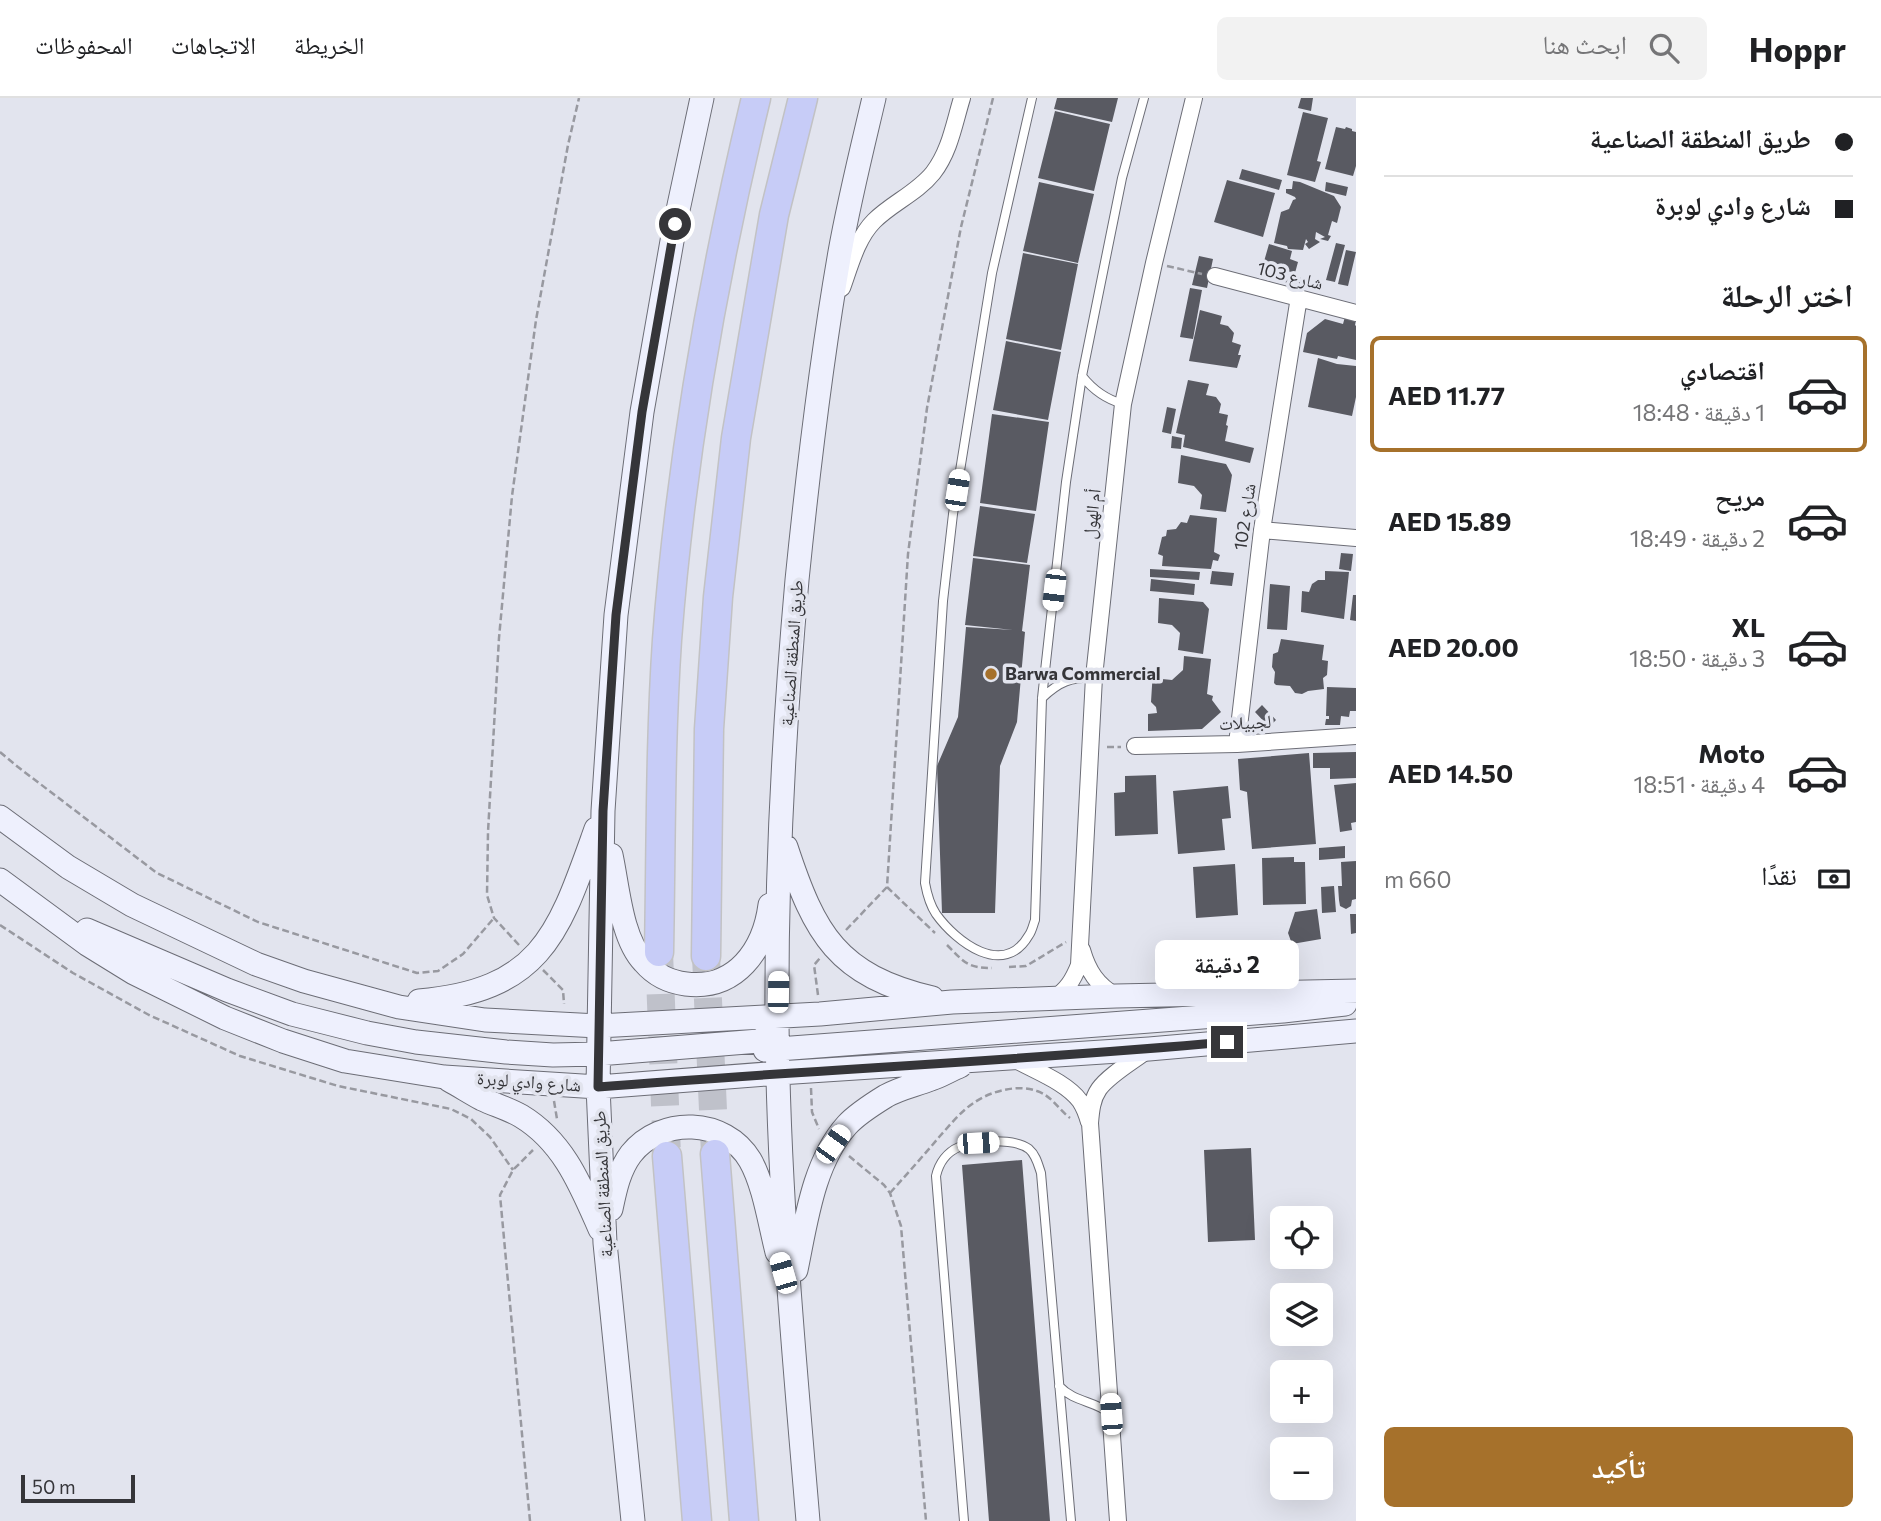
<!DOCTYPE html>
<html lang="ar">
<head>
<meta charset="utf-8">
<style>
	:root { --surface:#fff; --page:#f2f2f2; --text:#202124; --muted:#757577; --line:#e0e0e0; --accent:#a6712b }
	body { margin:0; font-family:Commissioner,"Noto Naskh Arabic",sans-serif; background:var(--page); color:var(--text); direction:rtl; height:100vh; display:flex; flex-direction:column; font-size:26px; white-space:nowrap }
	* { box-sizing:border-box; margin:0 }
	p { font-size:23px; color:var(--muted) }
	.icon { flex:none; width:38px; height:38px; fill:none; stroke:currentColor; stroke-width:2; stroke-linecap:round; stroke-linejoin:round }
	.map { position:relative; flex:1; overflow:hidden; direction:ltr }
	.sheet { display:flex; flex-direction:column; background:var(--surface); width:525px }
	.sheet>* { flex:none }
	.hud { display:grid; align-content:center; height:154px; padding:0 28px; background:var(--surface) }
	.buttons { position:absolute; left:1270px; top:1108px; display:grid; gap:14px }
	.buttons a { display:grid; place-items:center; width:63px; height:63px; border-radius:10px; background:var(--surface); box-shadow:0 7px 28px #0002; font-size:35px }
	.scale { position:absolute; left:21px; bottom:18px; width:114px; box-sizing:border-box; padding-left:7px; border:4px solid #353539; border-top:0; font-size:19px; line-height:24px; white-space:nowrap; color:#353539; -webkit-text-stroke:5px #e2e4ee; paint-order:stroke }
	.end { position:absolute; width:32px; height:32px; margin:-16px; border:9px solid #353539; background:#fff; box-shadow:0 0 0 4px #fff }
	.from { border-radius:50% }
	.bubble { position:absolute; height:49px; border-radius:10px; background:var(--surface); box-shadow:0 7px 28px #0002; font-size:23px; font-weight:700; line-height:49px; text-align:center; direction:rtl }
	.car { position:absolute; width:21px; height:42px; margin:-21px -10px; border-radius:9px; box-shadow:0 0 5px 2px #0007; background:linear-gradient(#fff 24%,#345 0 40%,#fff 0 76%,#345 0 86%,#fff 0) }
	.hud b { display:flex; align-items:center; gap:24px; height:66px; font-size:26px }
	.hud b+b { border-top:2px solid var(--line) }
	.hud i { width:18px; height:18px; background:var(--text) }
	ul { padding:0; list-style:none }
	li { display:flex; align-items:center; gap:21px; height:116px; margin:0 14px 10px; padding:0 14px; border:4px solid transparent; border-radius:10px }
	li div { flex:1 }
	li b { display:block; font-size:26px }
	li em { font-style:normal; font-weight:700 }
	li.on { border-color:var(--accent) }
	li>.icon { width:63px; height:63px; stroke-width:1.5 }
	h2 { padding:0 28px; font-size:32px; line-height:84px }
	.pay { display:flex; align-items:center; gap:18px; height:77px; padding:0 28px; font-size:26px }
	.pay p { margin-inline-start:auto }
	.primary-button { display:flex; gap:14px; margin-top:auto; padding:14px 28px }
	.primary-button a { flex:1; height:80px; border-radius:10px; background:var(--accent); color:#fff; font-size:28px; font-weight:700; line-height:80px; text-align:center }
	header { display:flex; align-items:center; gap:42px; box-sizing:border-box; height:98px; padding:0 35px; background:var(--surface); border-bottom:2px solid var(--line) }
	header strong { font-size:33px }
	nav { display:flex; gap:38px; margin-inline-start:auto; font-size:24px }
	.search { width:490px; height:63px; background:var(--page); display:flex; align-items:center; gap:18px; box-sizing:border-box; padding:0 24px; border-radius:10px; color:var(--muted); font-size:26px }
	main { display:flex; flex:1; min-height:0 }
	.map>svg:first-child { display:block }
	.building { fill:#595a62 }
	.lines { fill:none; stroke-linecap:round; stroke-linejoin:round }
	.highway-tunnel { stroke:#bfc1ca; stroke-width:28; stroke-dasharray:28 14; stroke-linecap:butt }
	.lane-casing { stroke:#6c6d76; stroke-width:10 }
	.street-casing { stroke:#6c6d76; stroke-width:18 }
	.secondary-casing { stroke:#6c6d76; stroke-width:25 }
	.highway-casing { stroke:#c2c2c4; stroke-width:31 }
	.path { stroke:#9899a0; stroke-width:2.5; stroke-dasharray:7 3.5; stroke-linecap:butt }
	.lane { stroke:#fff; stroke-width:8 }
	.street { stroke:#fff; stroke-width:16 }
	.secondary { stroke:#eef0fd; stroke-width:23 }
	.highway { stroke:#c7ccf7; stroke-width:28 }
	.route { stroke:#353539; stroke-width:9 }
	.poi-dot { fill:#a6712b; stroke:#e2e4ee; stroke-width:2.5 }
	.labels { text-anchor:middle; stroke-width:7; stroke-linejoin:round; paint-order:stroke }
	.street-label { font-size:18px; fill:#353539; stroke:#e2e4ee }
	.poi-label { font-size:18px; font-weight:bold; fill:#353539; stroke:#e2e4ee; text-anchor:start }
</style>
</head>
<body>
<header>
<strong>Hoppr</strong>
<div class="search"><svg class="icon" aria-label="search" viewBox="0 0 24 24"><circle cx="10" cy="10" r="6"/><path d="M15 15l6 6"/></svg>ابحث هنا</div>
<nav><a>الخريطة</a><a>الاتجاهات</a><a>المحفوظات</a></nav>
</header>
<main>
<section class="sheet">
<div class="hud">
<b><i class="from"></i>طريق المنطقة الصناعية</b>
<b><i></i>شارع وادي لوبرة</b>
</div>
<h2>اختر الرحلة</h2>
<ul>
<li class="on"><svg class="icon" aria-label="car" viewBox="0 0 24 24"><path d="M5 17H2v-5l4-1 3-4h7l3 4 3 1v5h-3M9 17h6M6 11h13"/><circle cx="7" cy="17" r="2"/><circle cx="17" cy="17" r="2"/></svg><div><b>اقتصادي</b><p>1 دقيقة · 18:48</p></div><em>AED 11.77</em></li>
<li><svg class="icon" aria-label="car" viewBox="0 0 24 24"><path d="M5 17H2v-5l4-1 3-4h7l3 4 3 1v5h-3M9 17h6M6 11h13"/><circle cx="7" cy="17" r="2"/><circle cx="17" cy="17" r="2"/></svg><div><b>مريح</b><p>2 دقيقة · 18:49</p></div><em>AED 15.89</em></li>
<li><svg class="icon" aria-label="car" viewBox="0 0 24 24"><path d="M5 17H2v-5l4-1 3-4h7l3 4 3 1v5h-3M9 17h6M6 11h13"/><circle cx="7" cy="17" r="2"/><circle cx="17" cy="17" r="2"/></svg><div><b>XL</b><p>3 دقيقة · 18:50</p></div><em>AED 20.00</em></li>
<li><svg class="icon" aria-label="car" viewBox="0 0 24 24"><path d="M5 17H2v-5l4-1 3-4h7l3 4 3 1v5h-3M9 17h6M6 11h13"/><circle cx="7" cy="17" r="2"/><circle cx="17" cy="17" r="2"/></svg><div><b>Moto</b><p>4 دقيقة · 18:51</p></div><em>AED 14.50</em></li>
</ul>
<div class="pay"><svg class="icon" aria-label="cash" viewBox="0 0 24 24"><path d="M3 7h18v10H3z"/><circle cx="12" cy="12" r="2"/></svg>نقدًا<p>660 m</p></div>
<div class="primary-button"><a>تأكيد</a></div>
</section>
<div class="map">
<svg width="1356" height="1423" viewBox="0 0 1356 1423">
	<rect width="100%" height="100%" fill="#e2e4ee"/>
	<!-- building -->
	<path class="building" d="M1057,0H1118L1112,24L1054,11Z
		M1301,0H1313L1311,13L1298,10Z
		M1055,13L1110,26L1094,93L1038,80Z
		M1303,14L1328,20L1317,63L1321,64L1315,84L1287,77Z
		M1336,29L1345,31L1346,29L1352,31V33L1356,34V68L1353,78L1325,71Z
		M1242,71L1282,82L1279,92L1239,81Z
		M1227,82L1275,95L1263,139L1214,124Z
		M1293,83L1300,84L1334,98L1341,109L1337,125L1332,123L1328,137L1331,138L1328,143L1320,141L1325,139L1316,134L1315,141L1320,144L1309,151L1305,146L1308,144L1306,141L1303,152L1288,151L1287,148L1274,145L1281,114L1289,111L1293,102L1296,101L1295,99L1286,95V91H1292Z
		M1039,84L1094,96L1078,165L1023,153Z
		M1326,84L1348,89L1346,98L1325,93Z
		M1336,145L1345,147L1335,184L1326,182Z
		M1269,146L1292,153L1290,161L1298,164L1295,175L1263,167Z
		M1346,152L1356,154L1348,188L1338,186Z
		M1023,155L1078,166L1061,252L1006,241Z
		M1199,158L1213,161L1207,190L1192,187Z
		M1276,173L1312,183L1310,191L1274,181Z
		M1190,190L1202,192L1193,241L1180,239Z
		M1200,212L1222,218L1220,226L1228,228L1234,235L1232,244L1241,247L1238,257H1241L1237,270L1189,263Z
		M1346,215L1356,222L1355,227L1356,228V262L1338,258L1337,261L1303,254L1307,235L1325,221L1343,226Z
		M1006,243L1061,254L1048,322L993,312Z
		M1318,260L1337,266L1356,268V299L1352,318L1308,309Z
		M1188,282L1209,286L1206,297L1216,299L1221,306L1219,315L1228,317L1226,327L1228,328L1225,343L1254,350L1250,365L1183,349L1185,337L1176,335Z
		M1167,309L1176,311L1171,336L1162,334Z
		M992,316L1049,324L1036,413L980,405Z
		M1172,338L1182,340L1181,351L1171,350Z
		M1181,357L1226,366L1232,377L1226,414L1200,411L1202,397L1194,388L1178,385Z
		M980,408L1035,416L1027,465L973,458Z
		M1190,417L1217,420L1214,454L1220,457L1218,463L1213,462L1211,471L1162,468L1163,458L1158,456L1162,439L1166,438L1167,432L1176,431L1181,424L1187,425Z
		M1341,455L1353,456L1351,473L1339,471Z
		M973,460L1030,467L1022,533L1025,534L1017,624L1000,668L995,815H942L937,668L958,619L966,529L1013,532L965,527Z
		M1150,471L1200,474L1199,482L1150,479Z
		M1212,473L1234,475L1232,488L1210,486Z
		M1325,473L1349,474L1344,521L1301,514L1302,493L1309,494L1312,486L1318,482H1325Z
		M1151,481L1195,486L1194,497L1150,493Z
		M1270,486L1290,488L1287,532L1267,531Z
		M1353,497H1356V523L1350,522Z
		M1159,500L1203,504L1209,511L1203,556L1178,552L1180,535L1172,527L1158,525Z
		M1281,541L1324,547L1322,562L1328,563L1327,577L1323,580L1324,591L1308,593L1302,596L1295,595L1290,588L1276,587L1274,585L1275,574L1272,569L1273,556L1278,554Z
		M1184,558L1211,561L1207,596L1213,598L1212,602L1221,614L1202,631L1148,633V616L1157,615L1156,609L1151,604L1153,572L1162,573V581L1172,582L1183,572Z
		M1327,589L1356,590V613H1350L1349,619L1341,618L1340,627H1325L1326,621H1329V618H1326Z
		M1262,607L1276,622L1269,629L1255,614Z
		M1356,654V680L1330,681V670H1313V655Z
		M1309,655L1316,746L1252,751L1247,694L1240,692L1238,661Z
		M1156,677L1158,736L1115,738L1114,695L1125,694V678Z
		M1356,685V724L1351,725L1352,732L1340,734L1334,687Z
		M1228,688L1231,720L1222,721L1225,752L1178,756L1173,693Z
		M1345,748V760L1319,762V750Z
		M1294,759V764H1305L1306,806L1263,807L1262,760Z
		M1356,763V801L1352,802L1351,808L1346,811L1340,808L1339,802L1338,788H1342L1341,764Z
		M1235,766L1238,817L1196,820L1193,769Z
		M1334,788L1336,814L1322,815L1321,789Z
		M1317,811L1321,841L1292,846L1288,835L1295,814Z
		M1350,816H1356V835L1351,836Z
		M1251,1050L1255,1142L1208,1144L1204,1052Z
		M1022,1062L1050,1423H989L962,1067Z"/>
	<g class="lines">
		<!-- highway-tunnel -->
		<path class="highway-tunnel" d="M659,854L667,1057
			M706,858L715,1056"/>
		<!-- lane casing -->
		<g class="lane-casing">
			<path id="lane" d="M1032,0L992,175L953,416L943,503L925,785C927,796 930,807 936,816C956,844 1004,881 1029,837C1032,833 1033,827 1035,822L1042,600L1066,384L1082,278L1122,80L1144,0
				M1082,278C1093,292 1105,301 1123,306
				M1042,600C1060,583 1070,580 1094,579
				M1059,1288C1075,1305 1094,1302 1111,1316
				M964,1423L936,1078C939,1065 947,1054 959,1049C975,1042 1015,1040 1029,1051C1036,1057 1038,1066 1041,1075L1071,1423"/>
		</g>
		<!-- street casing -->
		<g class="street-casing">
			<path id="street" d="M1215,178L1356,215
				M842,190C850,168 857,140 874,123C892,105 917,95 933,75C950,53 954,26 962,0
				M1262,432L1356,440
				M1237,646L1262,432L1299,199
				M1135,648L1237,646L1356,638
				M1082,852C1088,873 1097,887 1116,898
				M1053,901C1067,892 1073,882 1079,867L1094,579L1123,306L1154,165L1194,0
				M1014,961C1035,973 1066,984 1080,1003C1084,1009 1087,1017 1089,1024
				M1118,1423L1090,1025C1091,1013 1092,1001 1099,991C1110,976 1134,963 1149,951"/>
		</g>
		<!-- secondary casing -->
		<g class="secondary-casing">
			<path id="secondary" d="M0,719L68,769L132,807L256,866L304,883L399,909L485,922L598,928L820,916L952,904L1116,898L1356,893
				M786,749C815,837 837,877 932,900
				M611,757C618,789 621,840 644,864C655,877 670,884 686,886C736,892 764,852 770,807
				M0,782L87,846L134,875L225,920L283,943L345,963L444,979L598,989L779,975L1149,951L1356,933
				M87,832L227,892L292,916L367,935L416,944L506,954L553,957L598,956L759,943L770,936L777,919
				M419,903C543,892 559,834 596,731
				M765,952L1283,913L1345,906
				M449,982C460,988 471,995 482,1001C495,1007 509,1011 521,1018C564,1044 581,1088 600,1131
				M611,1111C615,1092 619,1072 631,1056C661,1018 725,1020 750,1062C764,1086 770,1127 777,1154
				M796,1172C806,1124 813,1065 847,1027C857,1016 873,1006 886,998C900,990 916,987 931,981C941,978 950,972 960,968
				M633,1423L605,1145L598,989L603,713L616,517L642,314L675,126L702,0
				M808,1423C794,1256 778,1088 777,921C776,774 784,628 797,482C808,373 821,263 840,154C849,103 862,51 874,0"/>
		</g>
		<!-- highway casing -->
		<g class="highway-casing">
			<path id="highway" d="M659,854C661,750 660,646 667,542C681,359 713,178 756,0
				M706,858L709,631L718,499L736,340L774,117L803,0
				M715,1056L744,1423
				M667,1058L697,1423"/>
		</g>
		<!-- path -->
		<path class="path" d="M1167,168L1202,176
			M1107,649H1121
			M0,654L18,669L157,775L258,824L417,875L438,873L463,856L494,820
			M887,789L935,835
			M0,827L73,875L149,917L240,958L338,988L451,1011L471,1021L490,1039L513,1072
			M846,832L887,789L908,456L927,310L961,129L993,0
			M519,847L494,820L487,797L488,734L499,540L512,398L536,222L568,47L579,0
			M947,847C964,864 967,870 992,870
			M1009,869L1026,868L1066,844
			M543,872L563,892L564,906
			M818,897L814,867L820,860
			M811,990L812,1014L819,1031
			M554,1003L557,1021
			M849,1058L884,1087L890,1095L901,1128L926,1423
			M890,1095C907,1076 924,1057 940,1038C950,1027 962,1012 975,1004C991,993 1018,986 1037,993C1052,998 1058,1011 1070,1020
			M530,1423L500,1097L513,1072L533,1052"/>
		<!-- lane -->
		<use href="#lane" class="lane"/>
		<!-- street -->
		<use href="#street" class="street"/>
		<!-- secondary -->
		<use href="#secondary" class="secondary"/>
		<!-- highway -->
		<use href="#highway" class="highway"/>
	</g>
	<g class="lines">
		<!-- route -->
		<path class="route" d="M675,126L642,314L616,517L603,713L598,989C807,972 1017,963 1227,944"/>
	</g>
	<!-- markers -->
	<circle class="poi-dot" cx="991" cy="576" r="7"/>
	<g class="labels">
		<!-- street labels -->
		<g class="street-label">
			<text transform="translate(1290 178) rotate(14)" y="6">شارع 103</text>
			<text transform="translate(1092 416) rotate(-84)" y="6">أم الهول</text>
			<text transform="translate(1245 419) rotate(-82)" y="6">شارع 102</text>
			<text transform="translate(792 555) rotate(-86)" y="6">طريق المنطقة الصناعية</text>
			<text transform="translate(1245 625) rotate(-3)" y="6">لجبيلات</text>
			<text transform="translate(529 984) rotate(4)" y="6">شارع وادي لوبرة</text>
			<text transform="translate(603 1086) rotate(-93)" y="6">طريق المنطقة الصناعية</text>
		</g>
		<!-- poi labels -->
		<g class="poi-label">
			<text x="1005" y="582">Barwa Commercial</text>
		</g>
	</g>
</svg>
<div class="buttons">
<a><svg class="icon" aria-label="locate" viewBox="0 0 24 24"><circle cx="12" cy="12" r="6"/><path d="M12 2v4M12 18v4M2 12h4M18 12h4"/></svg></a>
<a><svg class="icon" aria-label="layers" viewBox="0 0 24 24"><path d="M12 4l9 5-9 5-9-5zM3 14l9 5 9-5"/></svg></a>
<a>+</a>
<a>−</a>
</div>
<div class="scale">50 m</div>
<i class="end from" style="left:675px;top:126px"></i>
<i class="end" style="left:1227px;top:944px"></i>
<div class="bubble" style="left:1155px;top:842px;width:144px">2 دقيقة</div>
<i class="car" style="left:957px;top:392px;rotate:9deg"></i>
<i class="car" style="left:1054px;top:492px;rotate:187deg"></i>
<i class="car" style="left:778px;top:894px;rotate:1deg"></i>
<i class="car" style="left:978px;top:1045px;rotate:87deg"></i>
<i class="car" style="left:833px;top:1046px;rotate:36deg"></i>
<i class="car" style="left:783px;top:1175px;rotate:344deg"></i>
<i class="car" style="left:1111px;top:1316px;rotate:356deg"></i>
</div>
</main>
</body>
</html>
